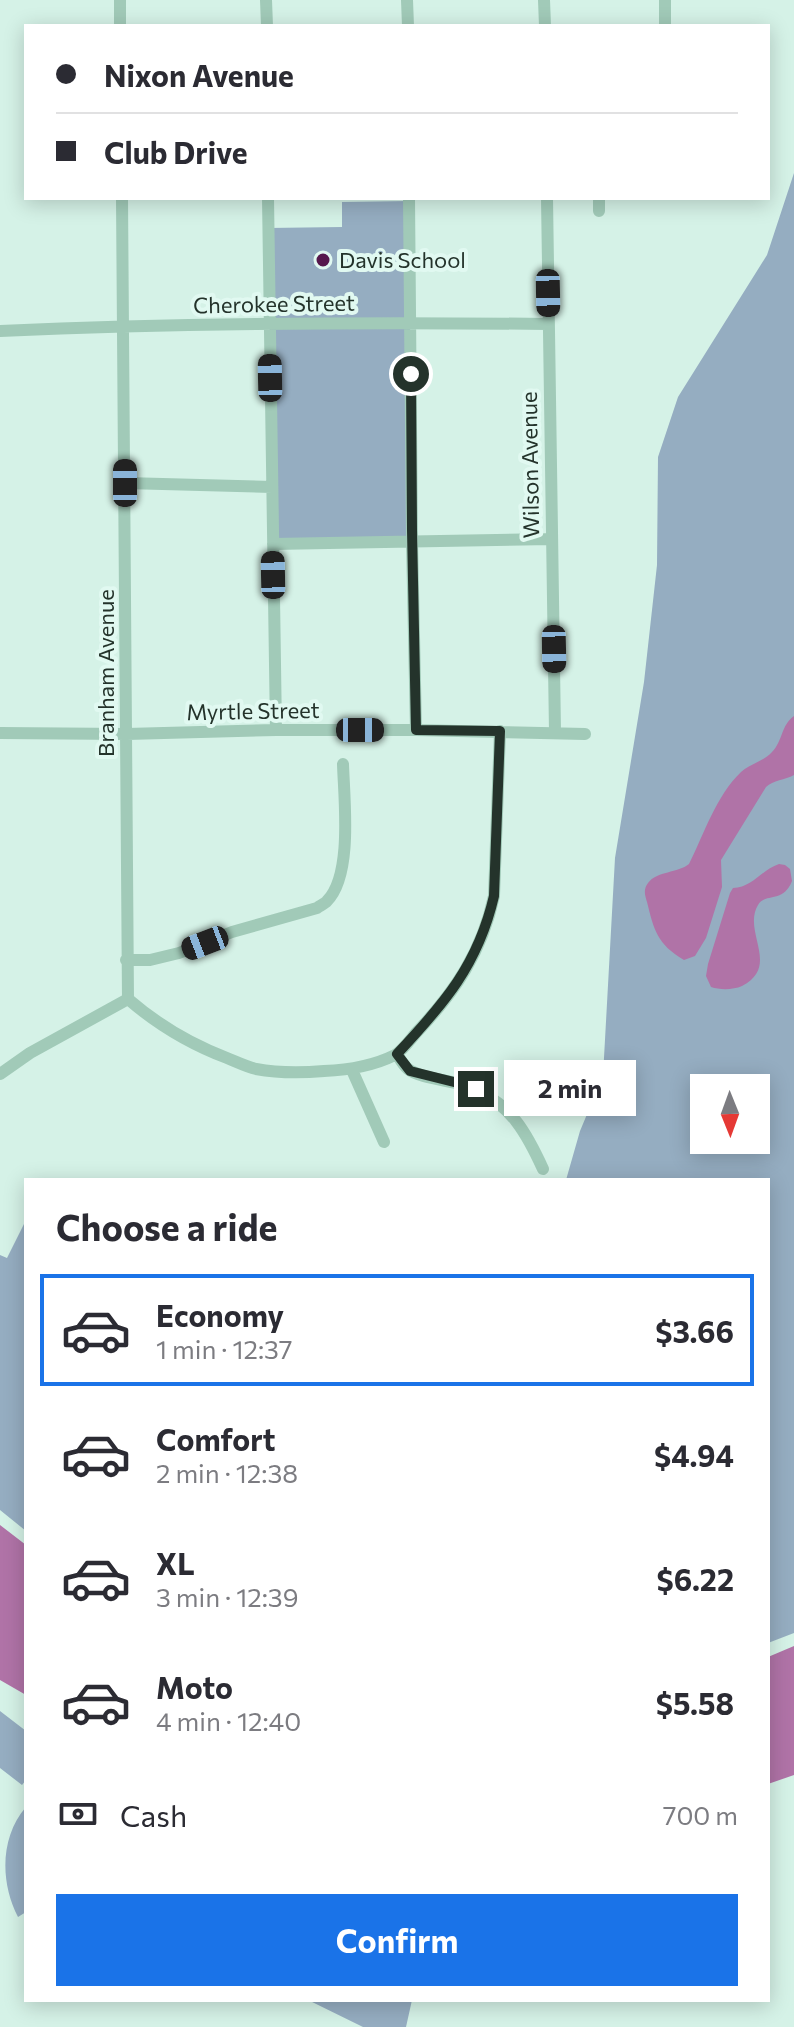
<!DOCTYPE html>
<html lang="en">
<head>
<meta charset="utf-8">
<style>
	:root { --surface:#fff; --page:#f7f7f7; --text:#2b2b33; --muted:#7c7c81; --line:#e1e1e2; --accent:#1a73e8 }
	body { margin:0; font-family:Commissioner,sans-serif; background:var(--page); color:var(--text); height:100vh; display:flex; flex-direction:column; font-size:30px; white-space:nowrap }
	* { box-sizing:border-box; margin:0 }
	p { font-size:26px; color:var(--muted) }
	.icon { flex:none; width:44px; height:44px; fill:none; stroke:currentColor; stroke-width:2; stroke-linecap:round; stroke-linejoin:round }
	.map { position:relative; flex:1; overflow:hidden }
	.sheet { position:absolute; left:24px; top:1178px; width:746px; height:824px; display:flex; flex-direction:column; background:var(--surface); border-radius:0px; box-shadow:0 4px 20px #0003 }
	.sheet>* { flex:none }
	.banner { position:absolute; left:24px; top:24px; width:746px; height:176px; border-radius:0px; box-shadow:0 4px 20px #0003; display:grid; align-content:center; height:176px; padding:0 32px; background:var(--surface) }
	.needle { width:52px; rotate:179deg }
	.fabs { position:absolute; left:690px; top:1074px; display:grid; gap:16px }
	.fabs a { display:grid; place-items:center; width:80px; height:80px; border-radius:0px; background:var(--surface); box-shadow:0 4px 20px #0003; font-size:40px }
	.end { position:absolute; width:36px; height:36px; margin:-18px; border:10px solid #24332b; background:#fff; box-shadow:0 0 0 4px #fff }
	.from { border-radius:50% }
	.bubble { position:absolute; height:56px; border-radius:0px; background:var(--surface); box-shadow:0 4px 20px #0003; font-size:26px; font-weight:700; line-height:56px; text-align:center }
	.car { position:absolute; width:24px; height:48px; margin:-24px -12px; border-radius:10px; box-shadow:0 0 6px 2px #0007; background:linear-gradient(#222 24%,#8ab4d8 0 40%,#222 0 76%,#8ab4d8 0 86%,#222 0) }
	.banner b { display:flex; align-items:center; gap:28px; height:76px; font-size:30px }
	.banner b+b { border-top:2px solid var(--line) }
	.banner i { width:20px; height:20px; background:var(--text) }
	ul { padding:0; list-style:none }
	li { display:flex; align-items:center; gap:24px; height:112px; margin:0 16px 12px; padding:0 16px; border:4px solid transparent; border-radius:0px }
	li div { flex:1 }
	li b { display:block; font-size:30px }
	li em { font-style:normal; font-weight:700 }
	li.current { border-color:var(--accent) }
	li>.icon { width:72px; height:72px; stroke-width:1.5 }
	h2 { padding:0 32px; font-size:36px; line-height:96px }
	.pay { display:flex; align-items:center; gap:20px; height:88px; padding:0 32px; font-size:30px }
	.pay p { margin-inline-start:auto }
	.button { display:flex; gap:16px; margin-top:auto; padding:16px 32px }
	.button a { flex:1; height:92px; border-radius:0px; background:var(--accent); color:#fff; font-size:32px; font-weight:700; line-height:92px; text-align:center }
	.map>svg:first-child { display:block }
	.green { fill:#95adc1; fill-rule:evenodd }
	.water { fill:#b073a7 }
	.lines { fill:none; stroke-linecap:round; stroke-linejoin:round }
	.minor { stroke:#a1cab8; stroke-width:12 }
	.route { stroke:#24332b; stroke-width:10 }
	.poi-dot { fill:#56184c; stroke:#e1f9f1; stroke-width:3 }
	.labels { text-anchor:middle; stroke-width:8; stroke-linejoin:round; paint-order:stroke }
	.poi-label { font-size:22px; fill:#24332b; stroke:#e1f9f1; text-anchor:start }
	.street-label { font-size:22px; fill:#24332b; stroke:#e1f9f1 }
</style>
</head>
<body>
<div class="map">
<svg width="794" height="2027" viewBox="0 0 794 2027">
	<rect width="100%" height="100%" fill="#d5f2e7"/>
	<!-- green -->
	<path class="green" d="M794,173V1633L768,1643V1180H566L580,1131L603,1076L615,858L644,682L657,565L658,457L678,397L767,255ZM704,1088H756V1140H704Z
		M409,201L412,542L273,544L268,228L342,227V202Z
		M26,1220V1531L0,1510V1255L7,1258Z
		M0,1711L26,1731V1780L22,1785L0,1768Z
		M26,1807V1912L18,1917C0,1882 0,1837 26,1807Z
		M308,2000H412L406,2027H363Z"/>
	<!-- water -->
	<path class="water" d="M794,716V775C785,780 773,780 766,787L721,860L722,887L706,938L695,956L684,960C657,944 654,930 647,902C645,895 643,890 648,883C657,871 678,873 689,864C704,834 716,796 741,772C750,764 764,761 772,752C783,741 781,725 794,716Z
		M779,864L785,865L790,869L792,881C783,904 766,892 758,905C742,932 781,966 742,986C733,990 720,990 711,987L706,976L708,964L730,893L733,888C752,888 761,870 779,864Z
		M0,1525L26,1545V1695L0,1680Z
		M794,1646V1775L768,1784V1657Z"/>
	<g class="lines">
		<!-- minor -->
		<path class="minor" d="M120,0V26
			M266,0L267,26
			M407,0L408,26
			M544,0L545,26
			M665,0V26
			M122,198L128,999
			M268,198L276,730
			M409,198L412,542L416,730
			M547,198L555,732
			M599,211V198
			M0,331C183,323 366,322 548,324
			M125,483L272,487
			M273,544L551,539
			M0,733L127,734L276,730H416L585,734
			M126,960H150L179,953L232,932L317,908C318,907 327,902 327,901C353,875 344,799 343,764
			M128,999C158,1025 190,1044 227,1058C237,1062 247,1067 256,1069C278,1073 301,1073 324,1071C348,1070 373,1066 395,1055C403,1050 410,1040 416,1033C455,992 482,952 494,896L500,731
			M397,1054C400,1059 403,1065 408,1069C422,1080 457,1080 475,1089C512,1106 527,1134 543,1169
			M352,1070L384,1142
			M0,1074L30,1053L128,999"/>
	</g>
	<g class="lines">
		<!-- route -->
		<path class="route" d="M411,374L412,530L416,730L500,731L494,896C478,965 444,1004 397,1054L410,1071L458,1083L476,1089"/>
	</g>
	<!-- markers -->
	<circle class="poi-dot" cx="323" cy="260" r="8"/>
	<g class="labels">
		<!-- poi labels -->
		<g class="poi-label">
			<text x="339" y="268">Davis School</text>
		</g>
		<!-- street labels -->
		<g class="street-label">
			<text transform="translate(274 304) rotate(-1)" y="8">Cherokee Street</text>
			<text transform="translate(530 465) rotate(-91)" y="8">Wilson Avenue</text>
			<text transform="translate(106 673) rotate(-90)" y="8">Branham Avenue</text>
			<text transform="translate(253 711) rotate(-1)" y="8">Myrtle Street</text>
		</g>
	</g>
</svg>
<div class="fabs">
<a><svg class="needle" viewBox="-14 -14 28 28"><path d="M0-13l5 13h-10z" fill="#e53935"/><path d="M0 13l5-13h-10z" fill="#7c7c81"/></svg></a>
</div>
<i class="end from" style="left:411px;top:374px"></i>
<i class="end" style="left:476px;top:1089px"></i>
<div class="bubble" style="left:504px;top:1060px;width:132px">2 min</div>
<i class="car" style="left:548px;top:293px;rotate:179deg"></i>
<i class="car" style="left:270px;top:378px;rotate:359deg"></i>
<i class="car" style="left:125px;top:483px;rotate:0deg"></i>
<i class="car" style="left:273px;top:575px;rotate:359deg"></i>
<i class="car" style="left:554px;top:649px;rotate:179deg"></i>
<i class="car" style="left:360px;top:730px;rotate:90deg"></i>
<i class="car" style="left:205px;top:943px;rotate:249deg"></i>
<div class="banner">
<b><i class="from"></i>Nixon Avenue</b>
<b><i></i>Club Drive</b>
</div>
<section class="sheet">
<h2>Choose a ride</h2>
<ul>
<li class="current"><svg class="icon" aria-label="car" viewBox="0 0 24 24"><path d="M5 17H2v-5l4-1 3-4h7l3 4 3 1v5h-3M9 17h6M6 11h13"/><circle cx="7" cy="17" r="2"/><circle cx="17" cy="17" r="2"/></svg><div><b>Economy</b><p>1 min · 12:37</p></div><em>$3.66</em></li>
<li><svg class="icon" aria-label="car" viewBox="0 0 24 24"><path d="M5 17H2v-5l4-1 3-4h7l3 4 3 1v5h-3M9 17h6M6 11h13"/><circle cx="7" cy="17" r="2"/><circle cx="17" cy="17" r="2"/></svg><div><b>Comfort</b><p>2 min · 12:38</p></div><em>$4.94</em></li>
<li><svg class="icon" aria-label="car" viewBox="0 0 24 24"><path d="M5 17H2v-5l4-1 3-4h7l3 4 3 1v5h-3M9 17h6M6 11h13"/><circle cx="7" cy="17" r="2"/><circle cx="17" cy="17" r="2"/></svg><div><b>XL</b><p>3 min · 12:39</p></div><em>$6.22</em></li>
<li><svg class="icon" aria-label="car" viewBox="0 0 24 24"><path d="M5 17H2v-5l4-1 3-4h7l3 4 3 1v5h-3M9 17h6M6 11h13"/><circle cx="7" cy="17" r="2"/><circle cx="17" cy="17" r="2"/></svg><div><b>Moto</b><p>4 min · 12:40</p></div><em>$5.58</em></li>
</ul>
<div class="pay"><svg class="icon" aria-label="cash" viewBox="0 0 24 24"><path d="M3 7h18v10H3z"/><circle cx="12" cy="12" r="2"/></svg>Cash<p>700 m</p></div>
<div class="button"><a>Confirm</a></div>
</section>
</div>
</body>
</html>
